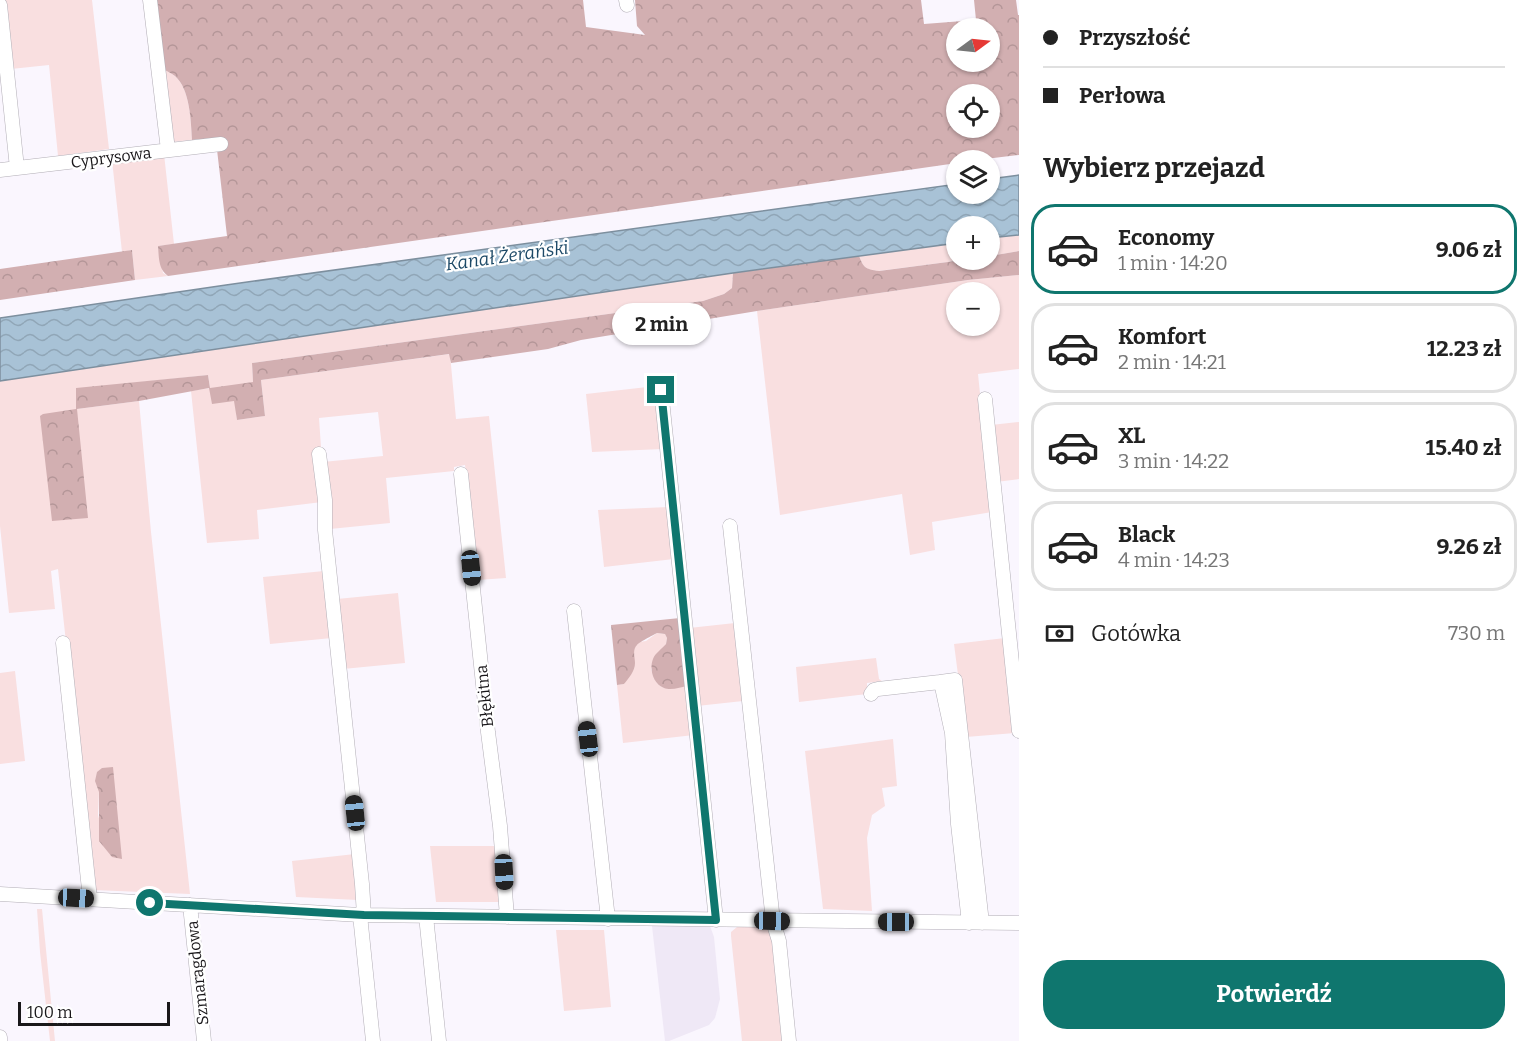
<!DOCTYPE html>
<html lang="pl">
<head>
<meta charset="utf-8">
<style>
	:root { --surface:#fff; --page:#f6f6f6; --text:#222; --muted:#767676; --line:#e0e0e0; --accent:#0f766e }
	body { margin:0; font-family:Bitter,serif; background:var(--page); color:var(--text); height:100vh; display:flex; flex-direction:column; font-size:22px; white-space:nowrap }
	* { box-sizing:border-box; margin:0 }
	p { font-size:20px; color:var(--muted) }
	.icon { flex:none; width:33px; height:33px; fill:none; stroke:currentColor; stroke-width:2; stroke-linecap:round; stroke-linejoin:round }
	.map { position:relative; flex:1; overflow:hidden }
	.side { display:flex; flex-direction:column; background:var(--surface); width:510px }
	.side>* { flex:none }
	.hud { display:grid; align-content:center; height:132px; padding:0 24px; background:var(--surface) }
	.needle { width:39px; rotate:75deg }
	.fabs { position:absolute; left:946px; top:18px; display:grid; gap:12px }
	.fabs a { display:grid; place-items:center; width:54px; height:54px; border-radius:50%; background:var(--surface); box-shadow:0 2px 4px #0004; font-size:30px }
	.scale { position:absolute; left:18px; bottom:15px; width:152px; box-sizing:border-box; padding-left:6px; border:3px solid #19171a; border-top:0; font-size:16px; line-height:21px; white-space:nowrap; color:#19171a; -webkit-text-stroke:4px #fff; paint-order:stroke }
	.end { position:absolute; width:27px; height:27px; margin:-14px; border:8px solid #0f766e; background:#fff; box-shadow:0 0 0 3px #fff }
	.from { border-radius:50% }
	.bubble { position:absolute; height:42px; border-radius:21px; background:var(--surface); box-shadow:0 2px 4px #0004; font-size:20px; font-weight:700; line-height:42px; text-align:center }
	.car { position:absolute; width:18px; height:36px; margin:-18px -9px; border-radius:8px; box-shadow:0 0 4px 2px #0007; background:linear-gradient(#222 24%,#8ab4d8 0 40%,#222 0 76%,#8ab4d8 0 86%,#222 0) }
	.hud b { display:flex; align-items:center; gap:21px; height:57px; font-size:22px }
	.hud b+b { border-top:2px solid var(--line) }
	.hud i { width:15px; height:15px; background:var(--text) }
	ul { padding:0; list-style:none }
	li { display:flex; align-items:center; gap:18px; height:90px; margin:0 12px 9px; padding:0 12px; border:3px solid var(--line); border-radius:24px }
	li div { flex:1 }
	li b { display:block; font-size:22px }
	li em { font-style:normal; font-weight:700 }
	li.current { border-color:var(--accent) }
	li>.icon { width:54px; height:54px; stroke-width:1.5 }
	h2 { padding:0 24px; font-size:27px; line-height:72px }
	.pay { display:flex; align-items:center; gap:15px; height:66px; padding:0 24px; font-size:22px }
	.pay p { margin-inline-start:auto }
	.cta { display:flex; gap:12px; margin-top:auto; padding:12px 24px }
	.cta a { flex:1; height:69px; border-radius:24px; background:var(--accent); color:#fff; font-size:24px; font-weight:700; line-height:69px; text-align:center }
	main { display:flex; flex:1; min-height:0 }
	.map>svg:first-child { display:block }
	.built { fill:#efe8f6 }
	.grass { fill:#f9dfe0; fill-rule:evenodd }
	.forest { fill:url(#forest-crowns); fill-rule:evenodd }
	.water { fill:url(#water-waves); stroke:#7d8f9e; stroke-width:1.5 }
	.lines { fill:none; stroke-linecap:round; stroke-linejoin:round }
	.minor-casing { stroke:#b2aeb6; stroke-width:15 }
	.minor { stroke:#fff; stroke-width:14 }
	.route { stroke:#0f766e; stroke-width:8 }
	.labels { text-anchor:middle; stroke-width:4.5; stroke-linejoin:round; paint-order:stroke }
	.street-label { font-size:16px; fill:#19171a; stroke:#fff }
	.water-label { font-size:18px; font-style:italic; fill:#1c4967; stroke:#fff }
</style>
</head>
<body>
<main>
<div class="map">
<svg width="1019" height="1041" viewBox="0 0 1019 1041">
	<defs>
		<pattern id="forest-crowns" width="20" height="18" patternUnits="userSpaceOnUse" patternTransform="scale(1.5)"><rect width="20" height="18" fill="#d2afb1"/><path d="M2 6a3 3 0 1 1 6 0M12 15a3 3 0 1 1 6 0" fill="none" stroke="#b49698"/></pattern>
		<pattern id="water-waves" width="16" height="10" patternUnits="userSpaceOnUse" patternTransform="scale(1.5)"><rect width="16" height="10" fill="#a8c2d6"/><path d="M0 5q4-4 8 0t8 0" fill="none" stroke="#90a6b7"/></pattern>
	</defs>
	<rect width="100%" height="100%" fill="#faf6fe"/>
	<!-- built -->
	<path class="built" d="M652,926H710L714,937L720,999L715,1018L709,1025L669,1041H665Z"/>
	<!-- grass -->
	<path class="grass" d="M4,0H92L109,149L58,156L49,65L11,69Z
		M163,69C167,71 172,74 175,76C190,89 191,121 192,140L171,142Z
		M164,154L174,244L158,246L163,273L168,276L135,280L132,250L122,252L112,160Z
		M1019,235V251L990,256V238Z
		M957,243V260H963L878,271C865,269 864,268 859,256Z
		M733,273L732,288L724,294L703,301L252,363L253,382L235,401L237,420L265,416L261,380L450,354L456,419L489,416L506,578L478,580L465,465L454,467V471L386,478L390,523L330,529L323,462L383,456L378,412L319,418L321,447L316,448L322,502L257,510L259,539L207,543L191,391L210,388L208,375L76,389L77,409L139,401L151,532L190,894L93,890L58,569L51,571L55,609L9,613L0,526V381ZM99,792L112,857L108,850L98,815Z
		M1019,275V369L978,374L992,512L932,522L935,550L910,555L902,494L780,515L757,311L968,280ZM957,292H990V326H957Z
		M656,386L663,449L592,452L586,394Z
		M1019,422V479L996,482L991,425Z
		M669,507L674,559L604,567L598,510Z
		M324,571L332,638L270,644L263,577Z
		M398,593L405,663L343,669L337,599Z
		M735,623L743,701L697,706L689,628Z
		M657,633L665,634L667,638L666,644L651,669C658,693 667,689 688,686L694,735L623,743L617,685L624,684L635,646L639,642L646,641Z
		M1005,638L1015,733L966,737L954,644Z
		M876,658L879,679L882,681L867,683V694L799,702L796,667Z
		M15,671L25,761L0,764V673Z
		M893,739L897,786L882,788L885,806L872,815L867,838L872,911L823,909L805,751Z
		M430,846H495L501,902H436Z
		M355,854L358,900L296,897L292,861Z
		M37,909H42L55,1041H50L40,952Z
		M737,927H769L772,929L784,1041H742L731,936V932Z
		M556,930H604L611,1007L564,1011Z"/>
	<!-- forest -->
	<path class="forest" d="M155,0H583L586,27L645,35L637,26L635,0H921L924,24L976,20L974,0H1016L1018,15H1019V155L977,160H957V163L168,276C158,269 159,257 158,246L227,236L216,141L200,143V139L192,140C191,121 190,89 175,76C172,74 167,71 163,69ZM957,28H990V62H957ZM957,94H990V128H957Z
		M132,250L135,280L0,300V269Z
		M1019,251V275L968,280L757,311L581,340L548,349L451,363L449,354L261,380L265,416L237,420L234,401L212,404L209,388L139,401L77,409L88,518L52,521L40,416L43,414L76,409V388L208,375L210,388L253,382L252,363L703,301L724,294L732,288L733,273L859,256C864,268 865,269 879,271L963,260H990V256Z
		M680,618L688,686C681,687 671,691 664,688C653,684 649,669 653,659C655,653 662,649 666,644L667,638L665,634L657,633C653,635 638,643 637,645C632,650 635,657 635,663C635,671 629,678 624,684L617,685L611,625Z
		M113,767L122,859L112,857L99,841V792L95,781L97,772L102,768Z"/>
	<!-- water -->
	<path class="water" d="M1019,175V235L990,238V226H957V243L733,273L0,381V318L226,285L957,184V194H990V179Z"/>
	<g class="lines">
		<!-- minor casing -->
		<g class="minor-casing">
			<path id="minor" d="M150,0L168,150
				M626,0L627,5
				M0,5L17,168
				M0,170L221,144
				M661,390L716,920
				M985,399L1019,731
				M319,454L325,500V530L362,884L364,915
				M461,474L488,732L500,826L507,917
				M730,526L773,921L779,941L789,1041
				M574,611L608,919
				M63,643L90,899
				M940,682L955,680L982,923
				M871,694L874,690L878,689L940,682L942,687L952,733L958,824L969,923
				M0,894L360,915L1019,923
				M190,905L204,1041
				M360,915L373,1041
				M426,916L439,1041
				M0,1037V1041"/>
		</g>
		<!-- minor -->
		<use href="#minor" class="minor"/>
	</g>
	<g class="lines">
		<!-- route -->
		<path class="route" d="M150,903L364,915L716,920L661,390"/>
	</g>
	<g class="labels">
		<!-- street labels -->
		<g class="street-label">
			<text transform="translate(111 157) rotate(-7)" y="6">Cyprysowa</text>
			<text transform="translate(484 696) rotate(-96)" y="6">Błękitna</text>
			<text transform="translate(197 973) rotate(-96)" y="6">Szmaragdowa</text>
		</g>
		<!-- water labels -->
		<g class="water-label">
			<text transform="translate(507 256) rotate(-8)" y="6">Kanał Żerański</text>
		</g>
	</g>
</svg>
<div class="fabs">
<a><svg class="needle" viewBox="-14 -14 28 28"><path d="M0-13l5 13h-10z" fill="#e53935"/><path d="M0 13l5-13h-10z" fill="#767676"/></svg></a>
<a><svg class="icon" aria-label="locate" viewBox="0 0 24 24"><circle cx="12" cy="12" r="6"/><path d="M12 2v4M12 18v4M2 12h4M18 12h4"/></svg></a>
<a><svg class="icon" aria-label="layers" viewBox="0 0 24 24"><path d="M12 4l9 5-9 5-9-5zM3 14l9 5 9-5"/></svg></a>
<a>+</a>
<a>−</a>
</div>
<div class="scale">100 m</div>
<i class="end from" style="left:150px;top:903px"></i>
<i class="end" style="left:661px;top:390px"></i>
<div class="bubble" style="left:612px;top:303px;width:99px">2 min</div>
<i class="car" style="left:471px;top:568px;rotate:174deg"></i>
<i class="car" style="left:588px;top:739px;rotate:353deg"></i>
<i class="car" style="left:355px;top:813px;rotate:354deg"></i>
<i class="car" style="left:504px;top:872px;rotate:177deg"></i>
<i class="car" style="left:76px;top:898px;rotate:93deg"></i>
<i class="car" style="left:772px;top:921px;rotate:91deg"></i>
<i class="car" style="left:896px;top:922px;rotate:270deg"></i>
</div>
<section class="side">
<div class="hud">
<b><i class="from"></i>Przyszłość</b>
<b><i></i>Perłowa</b>
</div>
<h2>Wybierz przejazd</h2>
<ul>
<li class="current"><svg class="icon" aria-label="car" viewBox="0 0 24 24"><path d="M5 17H2v-5l4-1 3-4h7l3 4 3 1v5h-3M9 17h6M6 11h13"/><circle cx="7" cy="17" r="2"/><circle cx="17" cy="17" r="2"/></svg><div><b>Economy</b><p>1 min · 14:20</p></div><em>9.06 zł</em></li>
<li><svg class="icon" aria-label="car" viewBox="0 0 24 24"><path d="M5 17H2v-5l4-1 3-4h7l3 4 3 1v5h-3M9 17h6M6 11h13"/><circle cx="7" cy="17" r="2"/><circle cx="17" cy="17" r="2"/></svg><div><b>Komfort</b><p>2 min · 14:21</p></div><em>12.23 zł</em></li>
<li><svg class="icon" aria-label="car" viewBox="0 0 24 24"><path d="M5 17H2v-5l4-1 3-4h7l3 4 3 1v5h-3M9 17h6M6 11h13"/><circle cx="7" cy="17" r="2"/><circle cx="17" cy="17" r="2"/></svg><div><b>XL</b><p>3 min · 14:22</p></div><em>15.40 zł</em></li>
<li><svg class="icon" aria-label="car" viewBox="0 0 24 24"><path d="M5 17H2v-5l4-1 3-4h7l3 4 3 1v5h-3M9 17h6M6 11h13"/><circle cx="7" cy="17" r="2"/><circle cx="17" cy="17" r="2"/></svg><div><b>Black</b><p>4 min · 14:23</p></div><em>9.26 zł</em></li>
</ul>
<div class="pay"><svg class="icon" aria-label="cash" viewBox="0 0 24 24"><path d="M3 7h18v10H3z"/><circle cx="12" cy="12" r="2"/></svg>Gotówka<p>730 m</p></div>
<div class="cta"><a>Potwierdź</a></div>
</section>
</main>
</body>
</html>
